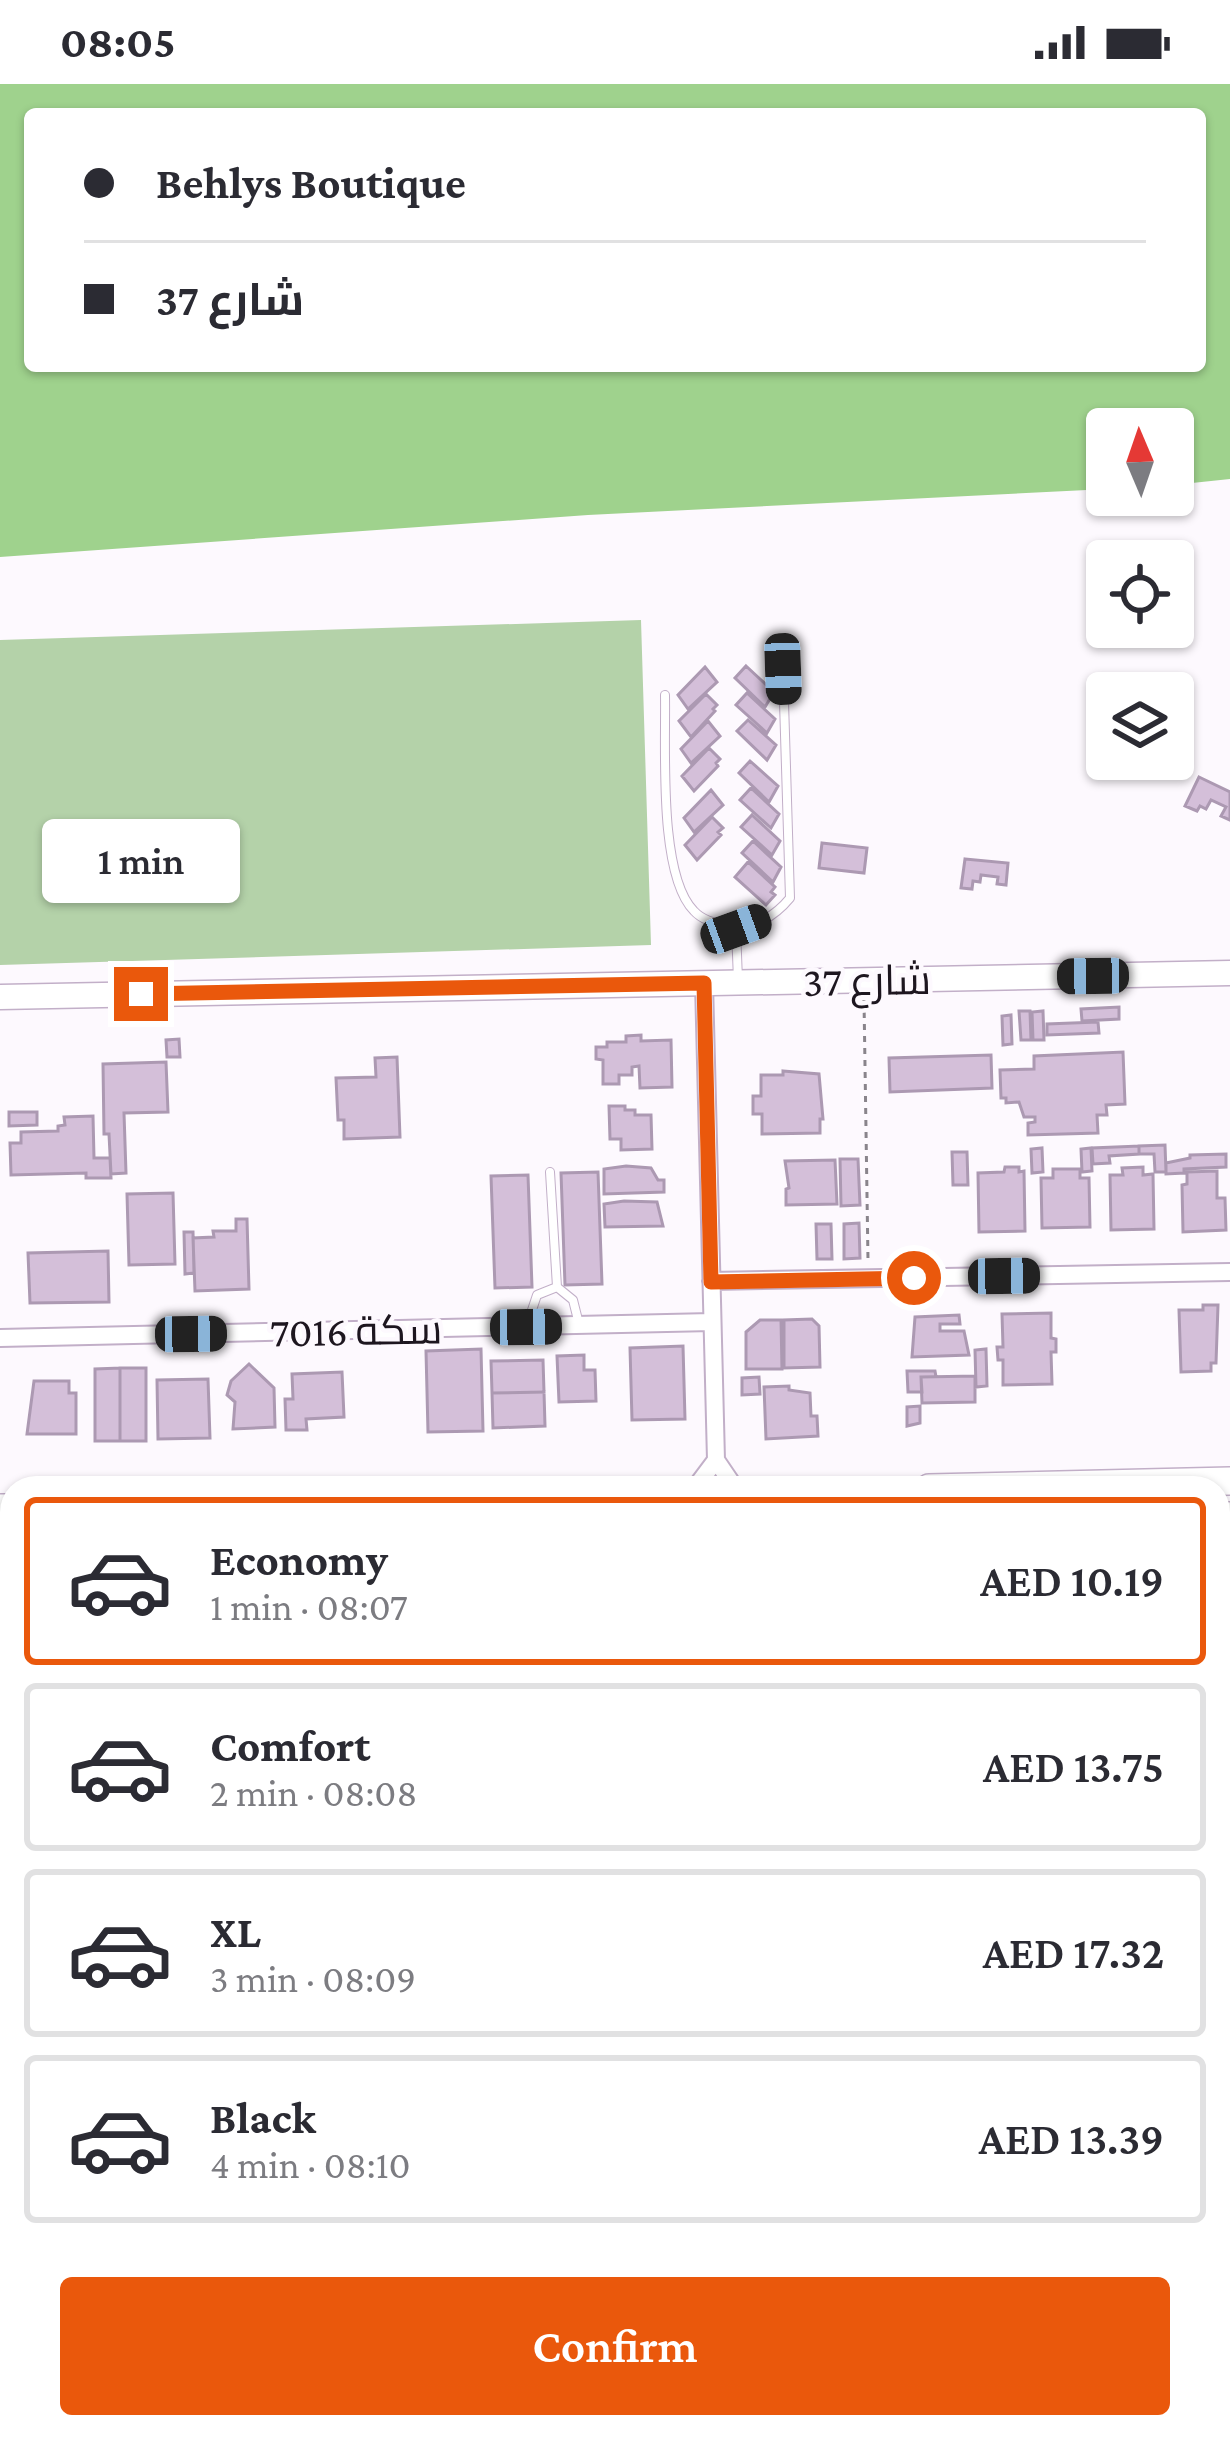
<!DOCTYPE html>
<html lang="en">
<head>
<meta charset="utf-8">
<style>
	:root { --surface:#fff; --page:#f7f7f7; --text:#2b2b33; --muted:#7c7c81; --line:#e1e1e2; --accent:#ea580c }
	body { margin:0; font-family:"Crimson Pro",Cairo,serif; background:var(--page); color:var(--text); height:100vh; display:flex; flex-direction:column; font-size:45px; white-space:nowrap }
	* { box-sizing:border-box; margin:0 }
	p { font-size:39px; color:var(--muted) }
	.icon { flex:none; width:66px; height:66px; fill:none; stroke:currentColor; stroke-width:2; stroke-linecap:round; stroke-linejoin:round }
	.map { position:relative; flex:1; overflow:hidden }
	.details { position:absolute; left:0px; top:1392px; width:1230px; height:963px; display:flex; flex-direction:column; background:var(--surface); border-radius:36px 36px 0 0; box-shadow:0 3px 9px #0004 }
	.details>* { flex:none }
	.guide { position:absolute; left:24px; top:24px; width:1182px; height:264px; border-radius:12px; box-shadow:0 3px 9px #0004; display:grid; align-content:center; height:264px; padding:0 60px; background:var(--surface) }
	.needle { width:78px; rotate:358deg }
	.fabs { position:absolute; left:1086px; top:324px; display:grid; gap:24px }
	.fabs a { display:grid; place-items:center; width:108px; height:108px; border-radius:12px; background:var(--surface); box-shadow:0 3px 9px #0004; font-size:60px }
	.end { position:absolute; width:54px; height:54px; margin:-27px; border:15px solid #ea580c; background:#fff; box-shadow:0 0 0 6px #fff }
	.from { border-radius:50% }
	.bubble { position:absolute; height:84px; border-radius:12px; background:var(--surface); box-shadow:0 3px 9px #0004; font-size:39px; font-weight:600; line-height:84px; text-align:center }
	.car { position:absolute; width:36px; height:72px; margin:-36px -18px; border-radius:15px; box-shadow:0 0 9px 3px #0007; background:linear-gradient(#222 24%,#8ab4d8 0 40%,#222 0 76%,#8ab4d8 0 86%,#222 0) }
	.guide b { display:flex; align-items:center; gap:42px; height:114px; font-size:45px }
	.guide b+b { border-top:3px solid var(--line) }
	.guide i { width:30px; height:30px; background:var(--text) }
	ul { padding:21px 0 0; list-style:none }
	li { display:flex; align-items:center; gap:36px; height:168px; margin:0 24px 18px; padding:0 36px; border:6px solid var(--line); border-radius:12px }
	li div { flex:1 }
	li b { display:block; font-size:45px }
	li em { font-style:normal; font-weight:600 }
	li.selected { border-color:var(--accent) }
	li>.icon { width:108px; height:108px; stroke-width:1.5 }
	.action { display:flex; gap:24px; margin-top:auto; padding:24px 60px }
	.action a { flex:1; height:138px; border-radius:12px; background:var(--accent); color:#fff; font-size:48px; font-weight:600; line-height:138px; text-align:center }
	.status { display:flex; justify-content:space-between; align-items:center; height:84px; padding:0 60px; background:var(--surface); direction:ltr }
	.status svg { height:33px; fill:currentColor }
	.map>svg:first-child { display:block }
	.green { fill:#b4d2a9 }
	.water { fill:#9fd28d; fill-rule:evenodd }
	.building { fill:#d4bfd9; stroke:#ac99b2; stroke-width:3 }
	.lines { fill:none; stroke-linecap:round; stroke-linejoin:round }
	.lane-casing { stroke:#c2afc8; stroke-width:10 }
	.street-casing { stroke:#c2afc8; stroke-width:20 }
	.secondary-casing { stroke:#c2afc8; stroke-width:27 }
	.primary-casing { stroke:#c2afc8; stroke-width:30 }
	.path { stroke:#89848b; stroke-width:3; stroke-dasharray:6 6; stroke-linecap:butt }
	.lane { stroke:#fff; stroke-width:8 }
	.street { stroke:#fff; stroke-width:16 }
	.secondary { stroke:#fff; stroke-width:24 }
	.primary { stroke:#fff; stroke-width:27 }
	.route { stroke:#ea580c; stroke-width:15 }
	.labels { text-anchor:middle; stroke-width:9; stroke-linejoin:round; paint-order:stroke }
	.street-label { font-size:42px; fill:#1d161f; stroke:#fdf9fe }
</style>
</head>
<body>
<div class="status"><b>08:05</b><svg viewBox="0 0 49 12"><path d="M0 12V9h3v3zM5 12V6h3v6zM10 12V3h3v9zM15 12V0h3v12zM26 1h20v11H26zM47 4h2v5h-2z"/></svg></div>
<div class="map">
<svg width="1230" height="2353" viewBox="0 0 1230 2353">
	<rect width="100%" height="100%" fill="#fdf9fe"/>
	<!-- green -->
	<path class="green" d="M641,536L651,861L0,881V556Z
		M12,1511V1887L0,1888V1512Z"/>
	<!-- water -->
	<path class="water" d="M0,0H1230V395L1173,401V345H1107V405L588,431L0,473ZM30,30H1200V282H30Z"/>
	<!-- building -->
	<path class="building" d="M746,582L774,608L765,623L735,594Z
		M705,583L717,598L688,625L678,611Z
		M747,609L775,635L767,649L736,621Z
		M706,610L717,621L713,625L715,627L691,653L679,637Z
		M748,636L776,661L767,676L737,647Z
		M708,637L720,652L691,679L681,665Z
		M709,664L720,675L716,679L718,682L694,707L682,692Z
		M750,677L778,702L769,718L739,689Z
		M1199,693L1230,708V736L1221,732L1226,723L1211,716L1206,725L1200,722L1197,727L1185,722Z
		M751,704L779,730L771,744L740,716Z
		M711,706L723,721L694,748L684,734Z
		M752,731L780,757L772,771L741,743Z
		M712,733L723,744L718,748L721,751L697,776L685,761Z
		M753,757L781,783L773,798L742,769Z
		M822,759L867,764L864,789L819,784Z
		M965,775L1008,779L1006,801L997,800L998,793L981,791L980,798L973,797L972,805L961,804Z
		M748,778L775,803L771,808L775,811L766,821L735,793Z
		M1119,923V935L1082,937L1081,925Z
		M1019,927H1030L1031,956H1021Z
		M1043,927L1044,956H1033L1032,928Z
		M1011,931L1012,960L1003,961L1002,932Z
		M1098,938L1099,949L1047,951V940Z
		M641,951V957L671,956L672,1003L640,1004L639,982L632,983V991H619V1000H603V976L596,975V963H607V958H626V952Z
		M179,955L180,973H167L166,956Z
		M1123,968L1125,1020L1106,1021L1107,1031H1097L1098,1049L1028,1051V1039L1035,1038V1033H1024L1019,1018L1006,1019V1014H1001L1000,986L1034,985V972Z
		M991,971L992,1004L890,1008L889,974Z
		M397,973L400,1053L344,1055V1036H338L336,994L376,993L375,974Z
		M166,978L168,1028L124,1029L126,1089L111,1090L109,1050H104L103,980Z
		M783,987L819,990L823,1035H820V1049L762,1050V1030H753V1012H761V991H783Z
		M609,1022H625V1026H635V1031H651L652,1065L621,1066V1055H610Z
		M9,1028H37V1041L9,1042Z
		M93,1032L94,1074H110L111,1094H86V1089L11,1091L10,1059H21V1048L58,1047V1042L65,1041L64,1033Z
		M1165,1061L1166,1088H1155L1154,1070H1139V1062Z
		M1139,1062V1070L1109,1072L1110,1079L1093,1080L1092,1064Z
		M1042,1064L1043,1088L1032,1089L1031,1065Z
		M1091,1064L1092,1087L1082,1088L1081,1065Z
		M952,1068H967L968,1101H953Z
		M1226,1070V1083L1184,1085V1089L1166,1090V1079L1190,1074V1071Z
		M840,1075H858L860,1121L841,1122Z
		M835,1076L837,1120L786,1121V1105L789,1104L785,1077Z
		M626,1082L651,1084L658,1096H664V1108L604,1110V1085Z
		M1005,1083H1019V1088L1024,1087L1025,1147L979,1148L978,1089L1004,1088Z
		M1143,1083V1091L1153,1090L1154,1145L1111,1146L1110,1091H1123L1122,1084Z
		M1053,1085H1080V1094H1089L1090,1143L1042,1144L1041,1094H1053Z
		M1217,1087V1114H1225L1226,1146L1183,1148L1182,1101L1187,1100V1088Z
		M598,1088L602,1200L565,1201L561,1089Z
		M528,1091L532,1203L495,1204L491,1092Z
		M173,1109L175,1180L129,1181L127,1110Z
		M624,1117L657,1118L663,1142L605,1143L604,1120Z
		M236,1135H247L249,1205L195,1207L193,1154L214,1153L213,1147H236Z
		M859,1139L860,1174L844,1175V1140Z
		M816,1140H831L832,1175H817Z
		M184,1148H193L194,1189L185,1190Z
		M108,1167L109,1218L30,1219L28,1169Z
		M1203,1221H1218L1216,1279H1211V1287L1181,1288L1179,1226H1203Z
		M1051,1229V1254L1056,1255V1268H1051L1052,1300L1003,1301V1276H998L997,1263H1003L1002,1230Z
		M959,1231L960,1240H940V1247H964L969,1271L912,1273L915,1233Z
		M812,1235L819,1242L820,1283L784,1284V1236Z
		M760,1236H781L782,1285H746V1248Z
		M683,1262L685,1335L632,1336L630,1264Z
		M481,1265L483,1347L428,1348L426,1267Z
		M986,1265L987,1302L976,1303L975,1266Z
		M584,1271V1286H595L596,1317L559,1318L557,1272Z
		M543,1276L544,1308L492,1309L491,1277Z
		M249,1280L274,1304L275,1343L233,1345L235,1318L227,1311L231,1297Z
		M120,1284H146V1357H120Z
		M120,1284V1357H95V1285Z
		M907,1287H935L936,1293H921L922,1308H908Z
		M342,1288L344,1333L306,1335L307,1346H286L285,1315H293L292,1290Z
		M975,1292V1318L922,1319L921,1293Z
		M759,1293L760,1310L742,1311V1294Z
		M208,1295L210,1354L158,1355L157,1296Z
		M34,1297H69V1309H76V1350H27Z
		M789,1302V1306L810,1309L811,1332H817L818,1352L766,1355L764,1303Z
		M544,1308L545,1342L493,1344L492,1309Z
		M920,1322V1339L907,1342V1323Z
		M1230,1528V1685L1218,1686V1529Z
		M1230,1759V1812H1218V1760Z
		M1218,1948H1230V1993H1218Z
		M1230,2005V2049H1218V2006Z
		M1221,2179L1230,2183V2213L1218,2214Z
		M1230,2232V2275L1218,2276V2233Z
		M1218,2290H1230V2328H1218Z
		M1230,2339V2353H1201V2343Z
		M47,2343H88V2351L48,2353Z
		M90,2343H157L158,2353H91Z
		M363,2343H405V2353H364Z
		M440,2343H490V2353H440Z
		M582,2343H626L627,2353H582Z
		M642,2343H684L685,2353H643Z
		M692,2343H732V2353H692Z
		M777,2343H795V2353H757V2350L776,2347Z
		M805,2343H840L841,2353H806Z
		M859,2343H902L903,2353H860Z
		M917,2343H954L955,2353H917Z
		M970,2343H1011V2353H971Z
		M1081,2345L1096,2347V2353H1043L1042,2347Z"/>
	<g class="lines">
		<!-- lane casing -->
		<g class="lane-casing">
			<path id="lane" d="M665,611C666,663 658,791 694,827C702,836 715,839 727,842C750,849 776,831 790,814L783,585
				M736,845L738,896
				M550,1088L557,1203L573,1216L579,1240
				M527,1241L537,1211L557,1203
				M1218,1499L1230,1498
				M1218,1699H1230
				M1218,1725L1230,1724"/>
		</g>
		<!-- street casing -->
		<g class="street-casing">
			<path id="street" d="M704,899L716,1376L735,1404
				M711,1197L1230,1188
				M0,1254L712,1238
				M695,1404L716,1376
				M1218,1906H1230
				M0,1930H12
				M1218,2142H1230
				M0,2180L12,2179
				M317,2343V2353
				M541,2343V2353"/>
		</g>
		<!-- secondary casing -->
		<g class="secondary-casing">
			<path id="secondary" d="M0,913L1230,889
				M1169,2343V2353"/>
		</g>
		<!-- primary casing -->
		<g class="primary-casing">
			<path id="primary" d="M929,1404L1230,1397
				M0,1424H12
				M1218,1432H1230
				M0,1459L12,1458"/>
		</g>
		<!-- path -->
		<path class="path" d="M864,916L868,1176"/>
		<!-- lane -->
		<use href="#lane" class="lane"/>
		<!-- street -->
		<use href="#street" class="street"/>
		<!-- secondary -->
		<use href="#secondary" class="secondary"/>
		<!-- primary -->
		<use href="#primary" class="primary"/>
	</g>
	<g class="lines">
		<!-- route -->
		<path class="route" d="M141,910L704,899L711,1198L914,1194"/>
	</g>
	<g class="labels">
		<!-- street labels -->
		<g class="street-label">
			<text transform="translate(867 896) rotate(-1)" y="15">شارع 37</text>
			<text transform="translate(356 1246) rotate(-1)" y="15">سكة 7016</text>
		</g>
	</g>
</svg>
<div class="fabs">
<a><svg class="needle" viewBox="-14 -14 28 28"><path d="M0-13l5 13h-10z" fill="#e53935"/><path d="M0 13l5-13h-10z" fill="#7c7c81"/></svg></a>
<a><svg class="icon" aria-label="locate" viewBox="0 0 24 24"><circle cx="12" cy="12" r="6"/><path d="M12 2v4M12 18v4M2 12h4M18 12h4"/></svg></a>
<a><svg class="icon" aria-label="layers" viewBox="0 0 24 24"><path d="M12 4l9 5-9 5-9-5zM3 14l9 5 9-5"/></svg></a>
</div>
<i class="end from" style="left:914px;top:1194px"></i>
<i class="end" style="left:141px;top:910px"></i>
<div class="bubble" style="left:42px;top:735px;width:198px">1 min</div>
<i class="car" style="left:783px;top:585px;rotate:178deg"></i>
<i class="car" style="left:736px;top:845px;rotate:70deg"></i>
<i class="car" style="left:1093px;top:892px;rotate:269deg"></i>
<i class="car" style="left:1004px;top:1192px;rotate:89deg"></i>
<i class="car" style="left:526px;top:1243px;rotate:89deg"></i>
<i class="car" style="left:191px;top:1250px;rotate:89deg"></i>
<div class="guide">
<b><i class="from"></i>Behlys Boutique</b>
<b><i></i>شارع 37</b>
</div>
<section class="details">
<ul>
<li class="selected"><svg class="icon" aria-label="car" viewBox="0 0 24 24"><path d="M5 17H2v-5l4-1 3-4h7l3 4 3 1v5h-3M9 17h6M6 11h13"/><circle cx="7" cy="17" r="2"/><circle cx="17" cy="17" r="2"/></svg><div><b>Economy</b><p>1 min · 08:07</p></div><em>AED 10.19</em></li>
<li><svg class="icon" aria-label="car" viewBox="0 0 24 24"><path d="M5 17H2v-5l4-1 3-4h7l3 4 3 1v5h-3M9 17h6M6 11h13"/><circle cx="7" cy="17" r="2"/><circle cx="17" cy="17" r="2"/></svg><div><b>Comfort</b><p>2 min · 08:08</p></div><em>AED 13.75</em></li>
<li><svg class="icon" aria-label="car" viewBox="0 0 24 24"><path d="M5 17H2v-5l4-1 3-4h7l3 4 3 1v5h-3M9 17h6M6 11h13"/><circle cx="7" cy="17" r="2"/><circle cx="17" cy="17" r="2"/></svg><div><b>XL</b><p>3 min · 08:09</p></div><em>AED 17.32</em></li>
<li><svg class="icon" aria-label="car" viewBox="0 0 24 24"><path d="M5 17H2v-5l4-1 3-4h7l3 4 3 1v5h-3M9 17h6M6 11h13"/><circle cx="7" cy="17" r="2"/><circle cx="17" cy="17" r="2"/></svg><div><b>Black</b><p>4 min · 08:10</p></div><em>AED 13.39</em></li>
</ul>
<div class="action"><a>Confirm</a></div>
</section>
</div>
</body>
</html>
